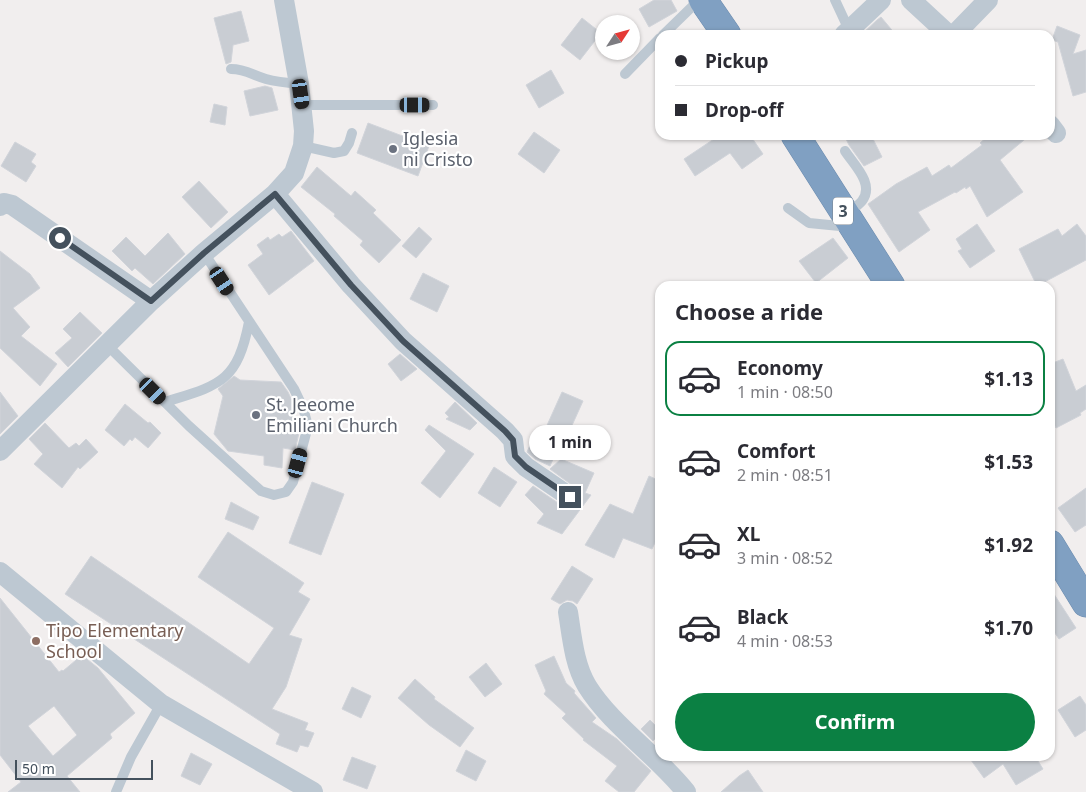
<!DOCTYPE html>
<html lang="en">
<head>
<meta charset="utf-8">
<style>
	:root { --surface:#fff; --page:#f2f2f3; --text:#2b2b33; --muted:#7c7c81; --line:#e1e1e2; --accent:#0b8043 }
	body { margin:0; font-family:"Noto Sans",sans-serif; background:var(--page); color:var(--text); height:100vh; display:flex; flex-direction:column; font-size:19px; white-space:nowrap }
	* { box-sizing:border-box; margin:0 }
	p { font-size:16px; color:var(--muted) }
	.icon { flex:none; width:28px; height:28px; fill:none; stroke:currentColor; stroke-width:2; stroke-linecap:round; stroke-linejoin:round }
	.map { position:relative; flex:1; overflow:hidden }
	.side { position:absolute; left:655px; top:281px; width:400px; height:480px; display:flex; flex-direction:column; background:var(--surface); border-radius:15px; box-shadow:0 1px 4px #0004 }
	.side>* { flex:none }
	.top-card { position:absolute; left:655px; top:30px; width:400px; height:110px; border-radius:15px; box-shadow:0 1px 4px #0004; display:grid; align-content:center; height:110px; padding:0 20px; background:var(--surface) }
	.needle { width:32px; rotate:54deg }
	.fabs { position:absolute; left:595px; top:15px; display:grid; gap:10px }
	.fabs a { display:grid; place-items:center; width:45px; height:45px; border-radius:50%; background:var(--surface); box-shadow:0 1px 4px #0004; font-size:25px }
	.scale { position:absolute; left:15px; bottom:12px; width:138px; box-sizing:border-box; padding-left:5px; border:2px solid #44515d; border-top:0; font-size:14px; line-height:18px; white-space:nowrap; color:#44515d; -webkit-text-stroke:4px #fff; paint-order:stroke }
	.end { position:absolute; width:22px; height:22px; margin:-11px; border:6px solid #44515d; background:#fff; box-shadow:0 0 0 2px #fff }
	.from { border-radius:50% }
	.bubble { position:absolute; height:35px; border-radius:18px; background:var(--surface); box-shadow:0 1px 4px #0004; font-size:16px; font-weight:700; line-height:35px; text-align:center }
	.car { position:absolute; width:15px; height:30px; margin:-15px -8px; border-radius:6px; box-shadow:0 0 4px 1px #0007; background:linear-gradient(#222 24%,#8ab4d8 0 40%,#222 0 76%,#8ab4d8 0 86%,#222 0) }
	.top-card b { display:flex; align-items:center; gap:18px; height:48px; font-size:19px }
	.top-card b+b { border-top:1px solid var(--line) }
	.top-card i { width:12px; height:12px; background:var(--text) }
	ul { padding:0; list-style:none }
	li { display:flex; align-items:center; gap:15px; height:75px; margin:0 10px 8px; padding:0 10px; border:2px solid transparent; border-radius:15px }
	li div { flex:1 }
	li b { display:block; font-size:19px }
	li em { font-style:normal; font-weight:700 }
	li.active { border-color:var(--accent) }
	li>.icon { width:45px; height:45px; stroke-width:1.5 }
	h2 { padding:0 20px; font-size:22px; line-height:60px }
	.button { display:flex; gap:10px; margin-top:auto; padding:10px 20px }
	.button a { flex:1; height:58px; border-radius:30px; background:var(--accent); color:#fff; font-size:20px; font-weight:700; line-height:58px; text-align:center }
	.map>svg:first-child { display:block }
	.building { fill:#c9cdd3; stroke:#d1d4da; fill-rule:evenodd }
	.lines { fill:none; stroke-linecap:round; stroke-linejoin:round }
	.highway-casing { stroke:#6b8bae; stroke-width:29 }
	.lane { stroke:#bdc8d2; stroke-width:10 }
	.street { stroke:#bdc8d2; stroke-width:20 }
	.highway { stroke:#80a0c2; stroke-width:28 }
	.route { stroke:#44515d; stroke-width:6 }
	.worship-dot { fill:#6b7280; stroke:#fff; stroke-width:2 }
	.education-dot { fill:#8d6e63; stroke:#fff; stroke-width:2 }
	.labels { text-anchor:middle; stroke-width:4.5; stroke-linejoin:round; paint-order:stroke }
	.shield { fill:#fff; stroke:#7c858e; stroke-width:1 }
	.shield-label { font-size:16px; font-weight:bold; fill:#44515d }
	.worship-label { font-size:18px; fill:#5b616d; stroke:#fff; text-anchor:start }
	.education-label { font-size:18px; fill:#785e54; stroke:#fff; text-anchor:start }
</style>
</head>
<body>
<div class="map">
<svg width="1086" height="792" viewBox="0 0 1086 792">
	<rect width="100%" height="100%" fill="#f1eeee"/>
	<!-- building -->
	<path class="building" d="M654,0H671L677,11L649,27L639,9Z
		M241,11L249,41L233,45L231,62L226,64L214,18Z
		M881,17L896,35H861L877,20Z
		M582,18L601,33L580,60L561,45Z
		M1057,26L1080,35L1073,54L1086,50V92L1073,96L1058,42L1052,40Z
		M551,70L564,93L539,108L526,85Z
		M265,86L272,88L278,110L250,116L244,91Z
		M214,104L227,107L225,125L210,122Z
		M368,123L429,146L418,176L357,153Z
		M534,132L560,150L544,173L518,154Z
		M720,135H750L763,154L742,169L730,153L695,176L684,159Z
		M844,135H871L882,157L864,166L849,145Z
		M989,135H1030L1000,160L1023,192L987,217L970,186L966,189L965,187L956,193L955,192L918,212L930,230L899,252L868,204L896,184L927,167L932,176L949,165L951,168L982,145L980,143Z
		M15,142L36,154L31,162L36,166L26,182L1,166Z
		M317,167L351,196L355,191L376,210L373,213L401,240L379,263L360,245L363,241L334,216L335,214L301,187Z
		M199,181L228,212L211,228L182,197Z
		M977,224L995,251L970,268L958,251L962,249L956,239Z
		M1077,224L1086,236V260L1037,286L1019,249L1058,229L1062,236Z
		M419,227L432,239L416,258L402,246Z
		M291,231L314,261L269,295L248,265L263,254L257,245L268,237L270,240L279,234L282,237Z
		M168,233L185,254L153,284L135,268L132,271L112,251L126,237L145,256Z
		M833,238L848,258L816,283L799,261Z
		M0,251L30,274L40,288L13,308L30,327L21,336L57,364L40,386L0,348Z
		M423,273L449,286L437,312L410,299Z
		M80,312L102,333L68,367L55,353L72,338L63,329Z
		M400,354L417,369L401,381L388,364Z
		M1063,359L1076,391L1086,385V409L1080,413L1081,415L1056,428L1050,416V364Z
		M234,376L240,380L281,382L288,392L294,405L291,432L299,433L295,450L283,448L282,468L264,465V456L228,451L214,434L223,396L218,389Z
		M0,392L18,416L0,434Z
		M562,392L583,401L569,432L566,430L550,466L535,459L527,452L537,429L544,432Z
		M455,402L477,423L470,430L446,419L449,417L445,413Z
		M125,404L148,423L150,422L161,433L148,448L135,437L132,441L130,439L124,446L105,430Z
		M45,423L69,448L76,443L79,446L86,439L98,452L80,469L78,467L62,488L34,464L43,454L29,439Z
		M429,425L474,454L440,498L421,483L446,451L425,430Z
		M561,459L594,473L585,493L591,495L562,534L537,523L544,514L525,495L533,486L564,507L570,509L575,508L579,504L582,497L580,491L550,469Z
		M494,467L517,482L500,507L478,493Z
		M649,476L660,481V532L652,549L623,538L614,558L585,545L610,504L633,514Z
		M312,482L344,494L321,555L289,543Z
		M1086,488V525L1075,532L1058,508Z
		M231,502L259,517L253,530L225,519Z
		M228,532L304,583L298,592L310,599L289,635L302,639L286,687L272,709L308,723L305,730L314,733L308,747L300,745L297,752L276,744L280,734L65,594L91,556L249,664L274,628L198,577Z
		M572,566L593,579L577,604L573,601L567,600L560,604L551,599Z
		M1050,588L1076,628L1059,639L1050,626Z
		M0,598L59,672L62,670L63,671L82,655L98,668L135,713L110,734L112,738L67,776L80,792H8L21,782L0,755ZM54,706L77,735L53,756L28,726Z
		M554,656L566,683L575,691L574,693L596,718L592,722L617,739L651,771L634,792H619L605,781L617,766L583,740L584,739L562,718L566,714L544,694L546,691L535,665Z
		M486,663L502,684L485,697L469,677Z
		M415,679L435,697L434,699L474,728L460,747L429,725L398,698Z
		M352,687L371,696L361,718L342,709Z
		M1080,696L1086,705V730L1075,737L1058,710Z
		M650,720L660,730V734L653,741L641,729Z
		M466,750L486,761L476,781L456,771Z
		M191,753L212,764L200,785L181,776Z
		M968,756H1035L1043,769L1016,785L1003,764L984,778Z
		M352,757L376,766L367,789L343,780Z
		M748,770L763,792H721L739,776Z"/>
	<g class="lines">
		<!-- highway casing -->
		<g class="highway-casing">
			<path id="highway" d="M703,0L727,35
				M795,135L891,286
				M1050,544L1086,603"/>
		</g>
		<!-- lane -->
		<path class="lane" d="M835,0L849,30
			M663,35L699,0
			M231,69C246,69 252,75 266,79C277,82 288,83 299,84
			M625,74L660,38
			M303,105H433
			M303,146L334,153L344,151L349,143L352,133
			M845,151C854,165 875,184 862,201C858,206 851,210 846,214
			M788,208L809,223L850,227
			M107,345L189,426L261,491L274,495L286,492L293,482L308,426L303,408L294,389L204,253
			M165,402C219,385 237,383 249,322
			M116,792L131,757L161,704"/>
		<!-- street -->
		<path class="street" d="M911,0L949,35
			M844,35L881,0
			M954,35L988,0
			M1050,125L1056,133
			M275,194L351,285L403,341L505,431L513,440L515,456L526,467L570,497
			M0,206L4,203L12,205L151,301
			M0,451L151,301L204,253L275,194L294,173L303,146L304,131L299,84L284,0
			M0,572L161,704L313,792
			M568,612C572,637 574,664 587,686C612,726 657,755 686,792"/>
		<!-- highway -->
		<use href="#highway" class="highway"/>
	</g>
	<g class="lines">
		<!-- route -->
		<path class="route" d="M60,238L151,301L204,253L275,194L351,285L403,341L505,431L513,440L515,456L526,467L570,497"/>
	</g>
	<!-- markers -->
	<g class="worship-dot">
		<circle cx="393" cy="149" r="5"/>
		<circle cx="256" cy="415" r="5"/>
	</g>
	<circle class="education-dot" cx="36" cy="641" r="5"/>
	<g class="labels">
		<!-- shield labels -->
		<rect class="shield" x="833" y="197.5" width="20" height="27" rx="4"/>
		<g class="shield-label">
			<text x="843" y="217">3</text>
		</g>
		<!-- worship labels -->
		<g class="worship-label">
			<text x="403" y="145">Iglesia<tspan x="403" dy="21">ni Cristo</tspan></text>
			<text x="266" y="411">St. Jeeome<tspan x="266" dy="21">Emiliani Church</tspan></text>
		</g>
		<!-- education labels -->
		<g class="education-label">
			<text x="46" y="637">Tipo Elementary<tspan x="46" dy="21">School</tspan></text>
		</g>
	</g>
</svg>
<div class="fabs">
<a><svg class="needle" viewBox="-14 -14 28 28"><path d="M0-13l5 13h-10z" fill="#e53935"/><path d="M0 13l5-13h-10z" fill="#7c7c81"/></svg></a>
</div>
<div class="scale">50 m</div>
<i class="end from" style="left:60px;top:238px"></i>
<i class="end" style="left:570px;top:497px"></i>
<div class="bubble" style="left:529px;top:425px;width:82px">1 min</div>
<i class="car" style="left:301px;top:94px;rotate:172deg"></i>
<i class="car" style="left:415px;top:105px;rotate:90deg"></i>
<i class="car" style="left:222px;top:281px;rotate:147deg"></i>
<i class="car" style="left:153px;top:391px;rotate:135deg"></i>
<i class="car" style="left:298px;top:463px;rotate:15deg"></i>
<div class="top-card">
<b><i class="from"></i>Pickup</b>
<b><i></i>Drop-off</b>
</div>
<section class="side">
<h2>Choose a ride</h2>
<ul>
<li class="active"><svg class="icon" aria-label="car" viewBox="0 0 24 24"><path d="M5 17H2v-5l4-1 3-4h7l3 4 3 1v5h-3M9 17h6M6 11h13"/><circle cx="7" cy="17" r="2"/><circle cx="17" cy="17" r="2"/></svg><div><b>Economy</b><p>1 min · 08:50</p></div><em>$1.13</em></li>
<li><svg class="icon" aria-label="car" viewBox="0 0 24 24"><path d="M5 17H2v-5l4-1 3-4h7l3 4 3 1v5h-3M9 17h6M6 11h13"/><circle cx="7" cy="17" r="2"/><circle cx="17" cy="17" r="2"/></svg><div><b>Comfort</b><p>2 min · 08:51</p></div><em>$1.53</em></li>
<li><svg class="icon" aria-label="car" viewBox="0 0 24 24"><path d="M5 17H2v-5l4-1 3-4h7l3 4 3 1v5h-3M9 17h6M6 11h13"/><circle cx="7" cy="17" r="2"/><circle cx="17" cy="17" r="2"/></svg><div><b>XL</b><p>3 min · 08:52</p></div><em>$1.92</em></li>
<li><svg class="icon" aria-label="car" viewBox="0 0 24 24"><path d="M5 17H2v-5l4-1 3-4h7l3 4 3 1v5h-3M9 17h6M6 11h13"/><circle cx="7" cy="17" r="2"/><circle cx="17" cy="17" r="2"/></svg><div><b>Black</b><p>4 min · 08:53</p></div><em>$1.70</em></li>
</ul>
<div class="button"><a>Confirm</a></div>
</section>
</div>
</body>
</html>
